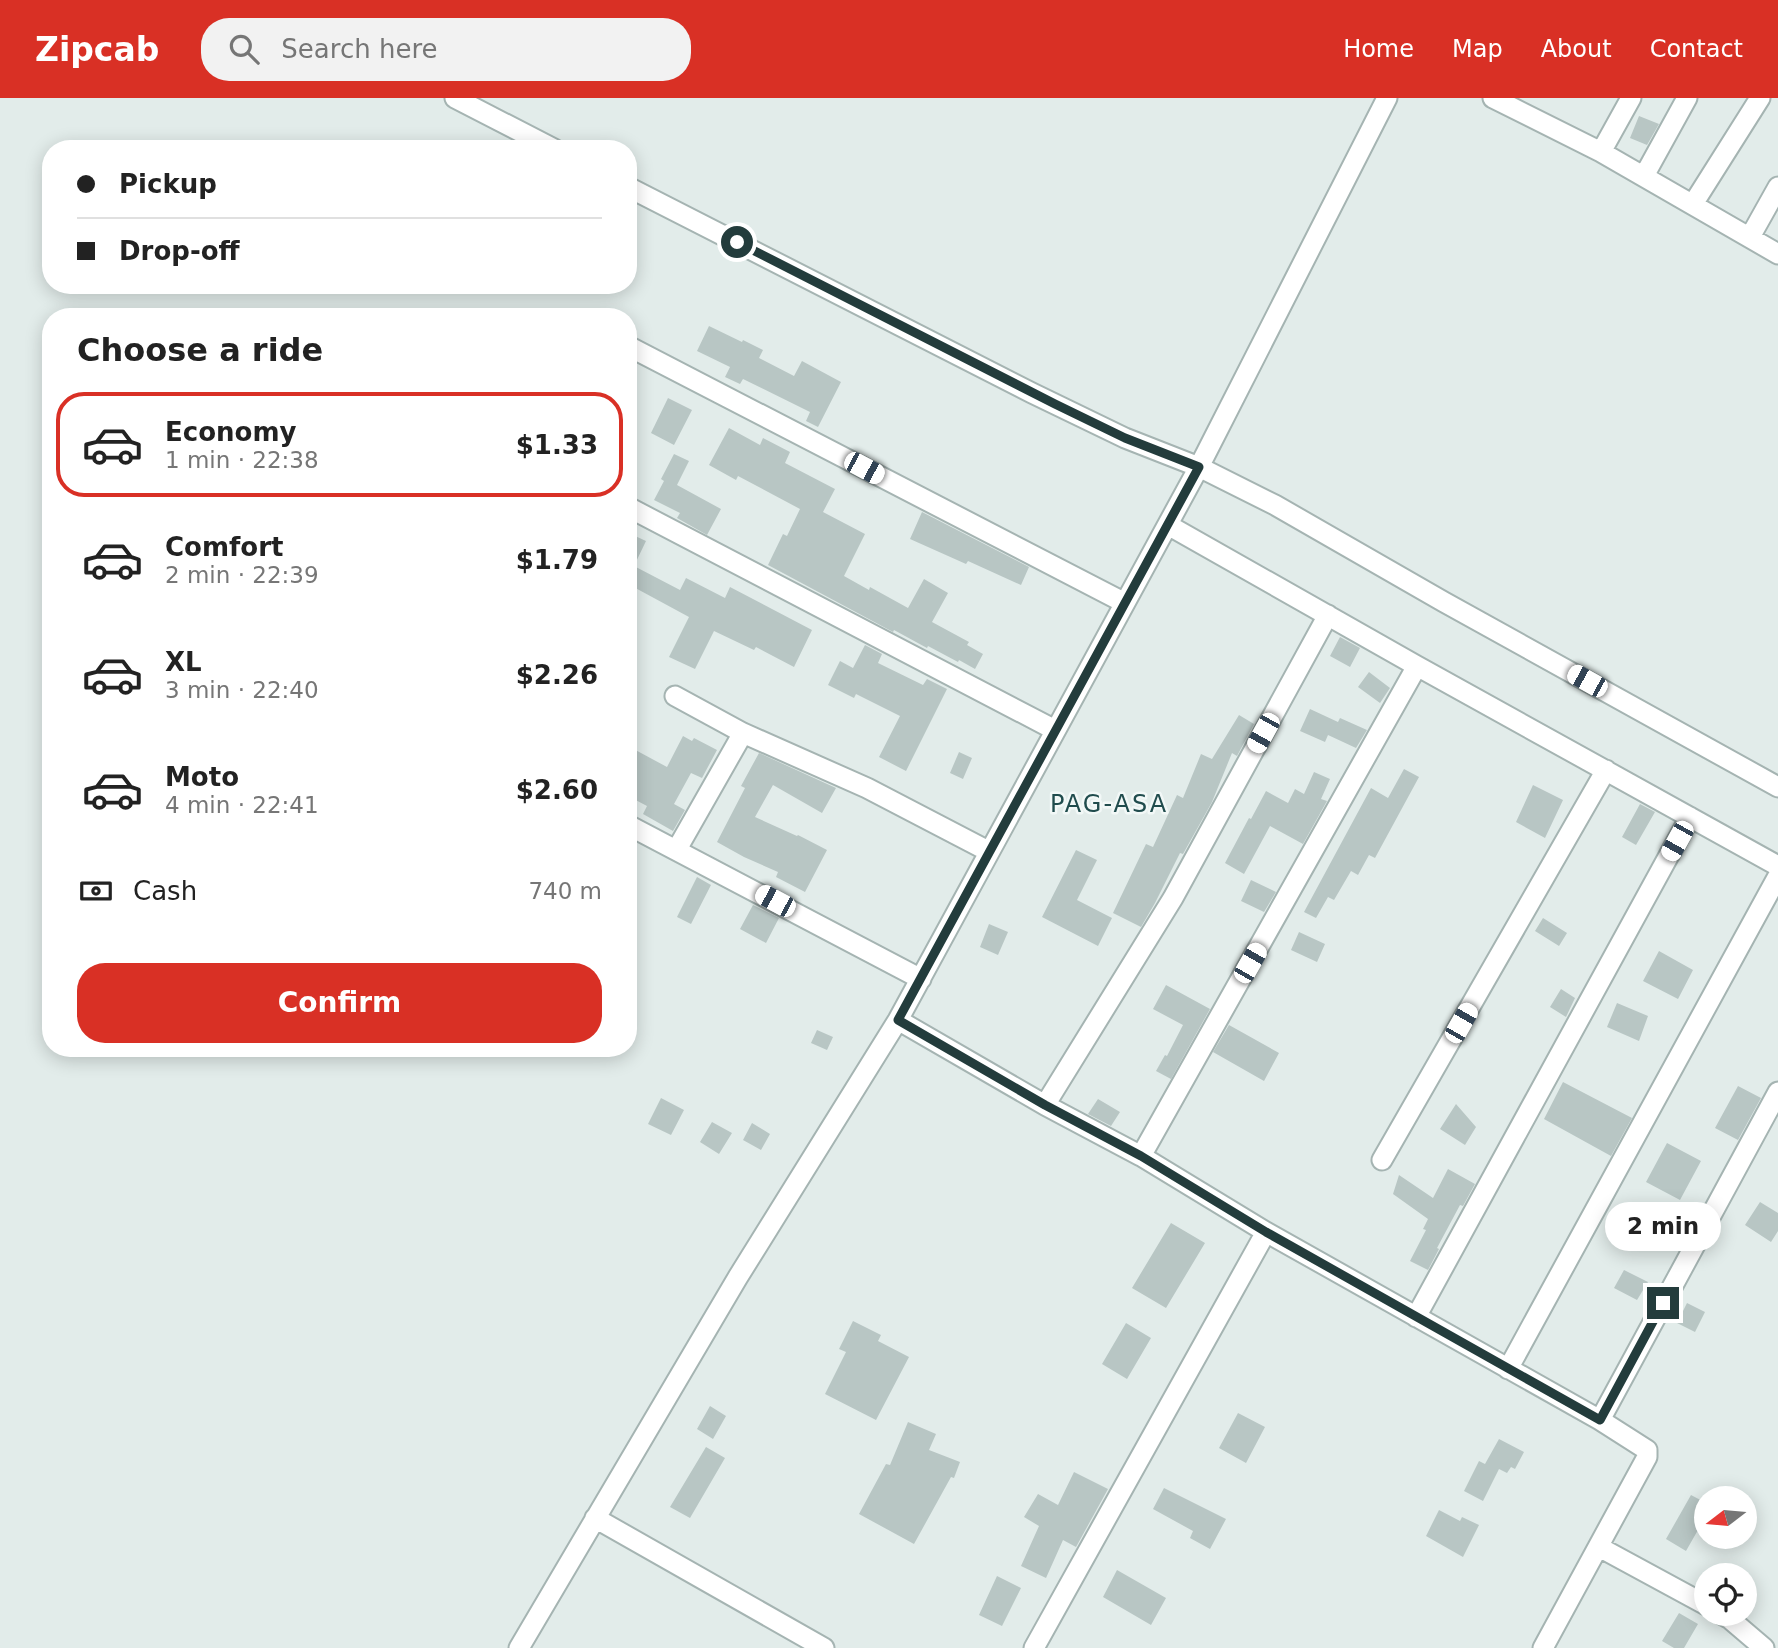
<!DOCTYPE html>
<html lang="en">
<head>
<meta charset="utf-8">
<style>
	:root { --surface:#fff; --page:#f2f2f2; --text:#222; --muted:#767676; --line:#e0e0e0; --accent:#d93025 }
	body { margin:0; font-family:"DejaVu Sans",sans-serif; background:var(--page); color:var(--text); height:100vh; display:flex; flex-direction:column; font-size:26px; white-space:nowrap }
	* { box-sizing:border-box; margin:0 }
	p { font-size:23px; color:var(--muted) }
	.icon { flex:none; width:38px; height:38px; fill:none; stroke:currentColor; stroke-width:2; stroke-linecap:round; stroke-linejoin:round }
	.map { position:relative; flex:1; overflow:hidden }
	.side { position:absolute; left:42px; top:210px; width:595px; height:749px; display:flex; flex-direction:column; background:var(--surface); border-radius:28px; box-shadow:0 4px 18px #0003 }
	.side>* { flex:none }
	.guide { position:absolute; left:42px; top:42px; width:595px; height:154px; border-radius:28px; box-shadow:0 4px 18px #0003; display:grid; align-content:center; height:154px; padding:0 35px; background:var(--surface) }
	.needle { width:46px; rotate:254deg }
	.controls { position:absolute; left:1694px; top:1388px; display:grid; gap:14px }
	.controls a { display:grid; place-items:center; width:63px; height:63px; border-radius:50%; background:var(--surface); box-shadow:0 4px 18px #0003; font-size:35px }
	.end { position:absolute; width:32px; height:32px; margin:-16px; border:9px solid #233c3c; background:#fff; box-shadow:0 0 0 4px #fff }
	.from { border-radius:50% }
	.bubble { position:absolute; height:49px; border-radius:24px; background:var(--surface); box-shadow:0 4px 18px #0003; font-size:23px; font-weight:600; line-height:49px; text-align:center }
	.car { position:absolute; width:21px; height:42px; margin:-21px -10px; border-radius:9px; box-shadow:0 0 5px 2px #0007; background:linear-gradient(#fff 24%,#345 0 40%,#fff 0 76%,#345 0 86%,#fff 0) }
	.guide b { display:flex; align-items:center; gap:24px; height:66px; font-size:26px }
	.guide b+b { border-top:2px solid var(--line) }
	.guide i { width:18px; height:18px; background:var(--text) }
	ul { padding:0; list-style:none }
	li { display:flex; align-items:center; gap:21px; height:105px; margin:0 14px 10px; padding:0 21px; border:4px solid transparent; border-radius:28px }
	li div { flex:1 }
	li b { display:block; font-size:26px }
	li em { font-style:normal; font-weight:600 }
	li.selected { border-color:var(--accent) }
	li>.icon { width:63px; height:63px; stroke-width:1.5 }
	h2 { padding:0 35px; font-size:32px; line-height:84px }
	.pay { display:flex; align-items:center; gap:18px; height:77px; padding:0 35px; font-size:26px }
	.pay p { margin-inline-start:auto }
	.action { display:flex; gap:14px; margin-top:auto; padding:14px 35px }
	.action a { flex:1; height:80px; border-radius:28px; background:var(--accent); color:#fff; font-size:28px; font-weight:600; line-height:80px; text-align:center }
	header { display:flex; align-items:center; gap:42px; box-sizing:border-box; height:98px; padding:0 35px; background:var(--accent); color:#fff }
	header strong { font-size:33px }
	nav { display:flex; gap:38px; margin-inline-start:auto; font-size:24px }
	.search { width:490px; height:63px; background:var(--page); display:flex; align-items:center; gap:18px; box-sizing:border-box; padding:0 24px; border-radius:28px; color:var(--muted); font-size:26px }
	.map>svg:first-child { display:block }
	.building { fill:#b8c6c4 }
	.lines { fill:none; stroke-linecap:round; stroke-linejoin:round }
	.minor-casing { stroke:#a5b4b2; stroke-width:23 }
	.minor { stroke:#fff; stroke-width:19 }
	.route { stroke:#233c3c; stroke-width:9 }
	.labels { text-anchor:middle; stroke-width:5; stroke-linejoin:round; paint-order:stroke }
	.quarter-label { font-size:24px; letter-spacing:2px; fill:#204c4d; stroke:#f2f8f7 }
</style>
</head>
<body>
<header>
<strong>Zipcab</strong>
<div class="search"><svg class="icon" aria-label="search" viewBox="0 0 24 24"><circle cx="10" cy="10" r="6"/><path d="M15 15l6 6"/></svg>Search here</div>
<nav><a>Home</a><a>Map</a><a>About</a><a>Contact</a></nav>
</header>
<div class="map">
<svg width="1778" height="1550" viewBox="0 0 1778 1550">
	<rect width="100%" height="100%" fill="#e2ecea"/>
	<!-- building -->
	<path class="building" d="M1639,18L1659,26L1647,47L1630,40Z
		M709,228L742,244L743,242L763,252L759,260L794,278L802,263L841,284L818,329L806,323L810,314L743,281L740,286L725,279L730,269L697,253Z
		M668,300L692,312L674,347L651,335Z
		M729,330L760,347L763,340L790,354L785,365L835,391L823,414L865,436L844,478L869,492L870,489L908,510L924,481L948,495L932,524L969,544L967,547L983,556L975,571L959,562L958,564L928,548L927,550L894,532L893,534L768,467L783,436L787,438L800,411L738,378L736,382L709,367Z
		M674,356L689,363L677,387L721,411L707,437L677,420L680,415L654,402L664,383L661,381Z
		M922,414L1029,469L1021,487L968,463L966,466L910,441Z
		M633,437L646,443L634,468L680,492L686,480L725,500L730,489L812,532L794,569L756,549L754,552L714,533L695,571L669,559L689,519L628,486V448Z
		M1340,539L1360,550L1350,569L1330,558Z
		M865,547L882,556L878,565L923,587L927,581L947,591L906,673L879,659L900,618L856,596L854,600L828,587L840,563L853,570Z
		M1369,574L1390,590L1380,605L1358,589Z
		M1310,611L1338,624L1340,620L1367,632L1356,650L1328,637L1325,644L1300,633Z
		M1239,617L1254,626L1237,658L1232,655L1212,704L1183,756L1180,755L1155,805L1141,829L1113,815L1146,746L1153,749L1177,697L1183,700L1201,656L1212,661Z
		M683,638L692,643L694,640L717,652L702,680L691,675L674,706L685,712L673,733L643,716L647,708L628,698V648L667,669Z
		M959,654L972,660L963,681L950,675Z
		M759,655L836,690L822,715L773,687L755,719L797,738L798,737L827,752L805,794L776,779L778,774L744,759L717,744L745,690L741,688Z
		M1404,671L1419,679L1375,760L1369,757L1358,777L1351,773L1334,802L1328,799L1316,820L1304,814L1371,690L1388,700Z
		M1314,674L1330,681L1321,701L1327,703L1303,746L1270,728L1244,776L1225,765L1249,720L1251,721L1266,693L1288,705L1295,691L1304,696Z
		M1533,687L1563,702L1545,740L1516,724Z
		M1640,706L1655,714L1636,747L1622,739Z
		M1076,752L1097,762L1077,802L1112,820L1098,848L1042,819Z
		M697,779L711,787L691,826L677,819Z
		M1251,782L1276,794L1264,814L1241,803Z
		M753,807L779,820L766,845L740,831Z
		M1543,820L1567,835L1559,848L1535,833Z
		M989,826L1008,834L998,857L980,849Z
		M1299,834L1325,846L1317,864L1291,852Z
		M1659,853L1693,872L1678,901L1643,883Z
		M1166,887L1210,911L1171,981L1156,973L1165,957L1167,958L1183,927L1153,911Z
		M1561,891L1575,900L1566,919L1550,909Z
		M1617,905L1648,918L1639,943L1607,929Z
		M1229,927L1279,955L1264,983L1213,954Z
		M817,932L833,939L827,952L811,945Z
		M1563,984L1632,1020L1611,1058L1544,1021Z
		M1738,988L1761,1000L1738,1042L1715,1030Z
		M661,1000L684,1012L671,1037L648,1026Z
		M1098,1001L1120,1014L1111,1028L1088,1016Z
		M1456,1006L1476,1029L1465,1047L1440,1031Z
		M712,1024L732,1035L719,1056L700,1044Z
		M752,1025L770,1036L761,1052L743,1042Z
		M1667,1045L1701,1063L1680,1102L1646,1084Z
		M1448,1071L1475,1086L1463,1108L1460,1107L1437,1150L1439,1151L1428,1172L1410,1163L1426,1132L1423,1131L1428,1121L1393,1096L1399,1077L1433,1100Z
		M1760,1104L1778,1115V1133L1771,1144L1745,1127Z
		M1171,1125L1205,1145L1166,1210L1132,1190Z
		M1624,1172L1648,1184L1637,1202L1614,1190Z
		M1687,1205L1705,1214L1695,1234L1677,1225Z
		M853,1223L881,1237L878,1243L909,1259L876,1322L825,1296L846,1254L839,1251Z
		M1126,1225L1151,1240L1127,1281L1102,1266Z
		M710,1308L726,1318L713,1341L697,1331Z
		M1238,1315L1265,1329L1246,1365L1219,1350Z
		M908,1324L936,1336L929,1352L960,1364L954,1380L951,1379L914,1446L859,1416L886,1366L890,1367Z
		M1499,1341L1524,1354L1515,1371L1511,1369L1507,1375L1499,1371L1483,1403L1464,1393L1479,1363L1485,1366Z
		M706,1349L725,1360L690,1420L670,1409Z
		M1074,1374L1108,1391L1076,1449L1063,1442L1046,1480L1021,1468L1039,1428L1024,1419L1038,1396L1058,1407Z
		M1164,1390L1226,1421L1210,1451L1190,1440L1193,1433L1153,1411Z
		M1691,1397L1706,1405V1418L1686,1453L1666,1441Z
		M1439,1412L1460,1423L1462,1419L1479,1427L1463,1459L1426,1438Z
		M1117,1472L1166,1500L1151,1527L1103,1499Z
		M997,1478L1021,1490L1002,1528L979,1517Z
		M1679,1515L1698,1526L1684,1550H1674L1662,1543Z"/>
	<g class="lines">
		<!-- minor casing -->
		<g class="minor-casing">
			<path id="minor" d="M455,0L554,51
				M1493,0L1601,54L1778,156
				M1601,54L1631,0
				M1644,78L1687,0
				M628,89L1032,295L1125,340L1199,369L1275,407L1444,504L1778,689
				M1693,106L1760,0
				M1750,139L1778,89
				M628,248L1125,505
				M628,409L1055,632
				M1168,427L1417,568L1778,768
				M675,598L743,635L867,690L988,753
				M628,727L921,881
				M677,751L743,635
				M898,922L1045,1007L1141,1058L1266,1134L1600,1322L1647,1352V1359L1543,1550
				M1045,1007L1173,800L1328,517
				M1141,1058L1417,568
				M1382,1062L1606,672
				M1416,1219L1690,719
				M1508,1271L1778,778
				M1600,1322L1778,994
				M595,1420L824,1550
				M1599,1449L1706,1507
				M1721,1516L1730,1521L1764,1550
				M519,1550L738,1179L898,922L1199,369L1387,0
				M1034,1550L1266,1134"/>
		</g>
		<!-- minor -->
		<use href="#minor" class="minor"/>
	</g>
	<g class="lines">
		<!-- route -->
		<path class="route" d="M737,144L1055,306L1125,340L1199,369L898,922L1045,1007L1141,1058L1266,1134L1600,1322L1663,1205"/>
	</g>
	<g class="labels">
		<!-- quarter labels -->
		<g class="quarter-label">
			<text x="1109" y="714">PAG-ASA</text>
		</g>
	</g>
</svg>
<div class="controls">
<a><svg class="needle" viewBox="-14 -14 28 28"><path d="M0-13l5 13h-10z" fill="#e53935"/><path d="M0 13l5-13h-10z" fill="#767676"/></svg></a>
<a><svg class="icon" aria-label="locate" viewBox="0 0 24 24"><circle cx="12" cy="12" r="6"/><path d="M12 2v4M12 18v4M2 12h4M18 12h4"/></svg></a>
</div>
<i class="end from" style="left:737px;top:144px"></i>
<i class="end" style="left:1663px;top:1205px"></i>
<div class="bubble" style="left:1605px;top:1104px;width:116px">2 min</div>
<i class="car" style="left:864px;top:370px;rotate:118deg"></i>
<i class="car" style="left:1587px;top:583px;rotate:299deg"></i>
<i class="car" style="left:1263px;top:635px;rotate:209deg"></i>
<i class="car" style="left:1677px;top:743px;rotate:209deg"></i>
<i class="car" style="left:775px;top:803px;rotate:298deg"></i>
<i class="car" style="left:1250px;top:865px;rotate:30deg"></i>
<i class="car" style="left:1461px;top:925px;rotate:30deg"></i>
<div class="guide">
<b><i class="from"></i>Pickup</b>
<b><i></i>Drop-off</b>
</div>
<section class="side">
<h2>Choose a ride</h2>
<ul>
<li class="selected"><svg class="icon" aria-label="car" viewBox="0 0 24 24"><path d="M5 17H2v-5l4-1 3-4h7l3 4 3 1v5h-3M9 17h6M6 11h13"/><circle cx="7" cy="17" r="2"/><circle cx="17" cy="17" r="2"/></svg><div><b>Economy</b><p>1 min · 22:38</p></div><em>$1.33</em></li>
<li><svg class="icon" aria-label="car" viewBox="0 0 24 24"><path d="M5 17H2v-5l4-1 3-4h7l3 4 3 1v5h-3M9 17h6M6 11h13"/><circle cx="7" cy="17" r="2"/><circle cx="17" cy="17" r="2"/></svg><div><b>Comfort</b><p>2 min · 22:39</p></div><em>$1.79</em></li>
<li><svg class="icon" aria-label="car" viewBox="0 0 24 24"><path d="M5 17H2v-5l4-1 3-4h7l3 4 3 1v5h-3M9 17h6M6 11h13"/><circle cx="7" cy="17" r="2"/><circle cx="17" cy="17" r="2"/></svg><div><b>XL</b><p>3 min · 22:40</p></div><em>$2.26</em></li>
<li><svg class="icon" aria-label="car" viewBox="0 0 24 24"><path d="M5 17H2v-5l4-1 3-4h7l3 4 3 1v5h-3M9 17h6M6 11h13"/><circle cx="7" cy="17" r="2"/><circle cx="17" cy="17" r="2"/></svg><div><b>Moto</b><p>4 min · 22:41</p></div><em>$2.60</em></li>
</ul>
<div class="pay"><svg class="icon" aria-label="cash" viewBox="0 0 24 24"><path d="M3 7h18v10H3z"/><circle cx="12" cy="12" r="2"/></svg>Cash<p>740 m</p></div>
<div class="action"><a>Confirm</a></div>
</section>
</div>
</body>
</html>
